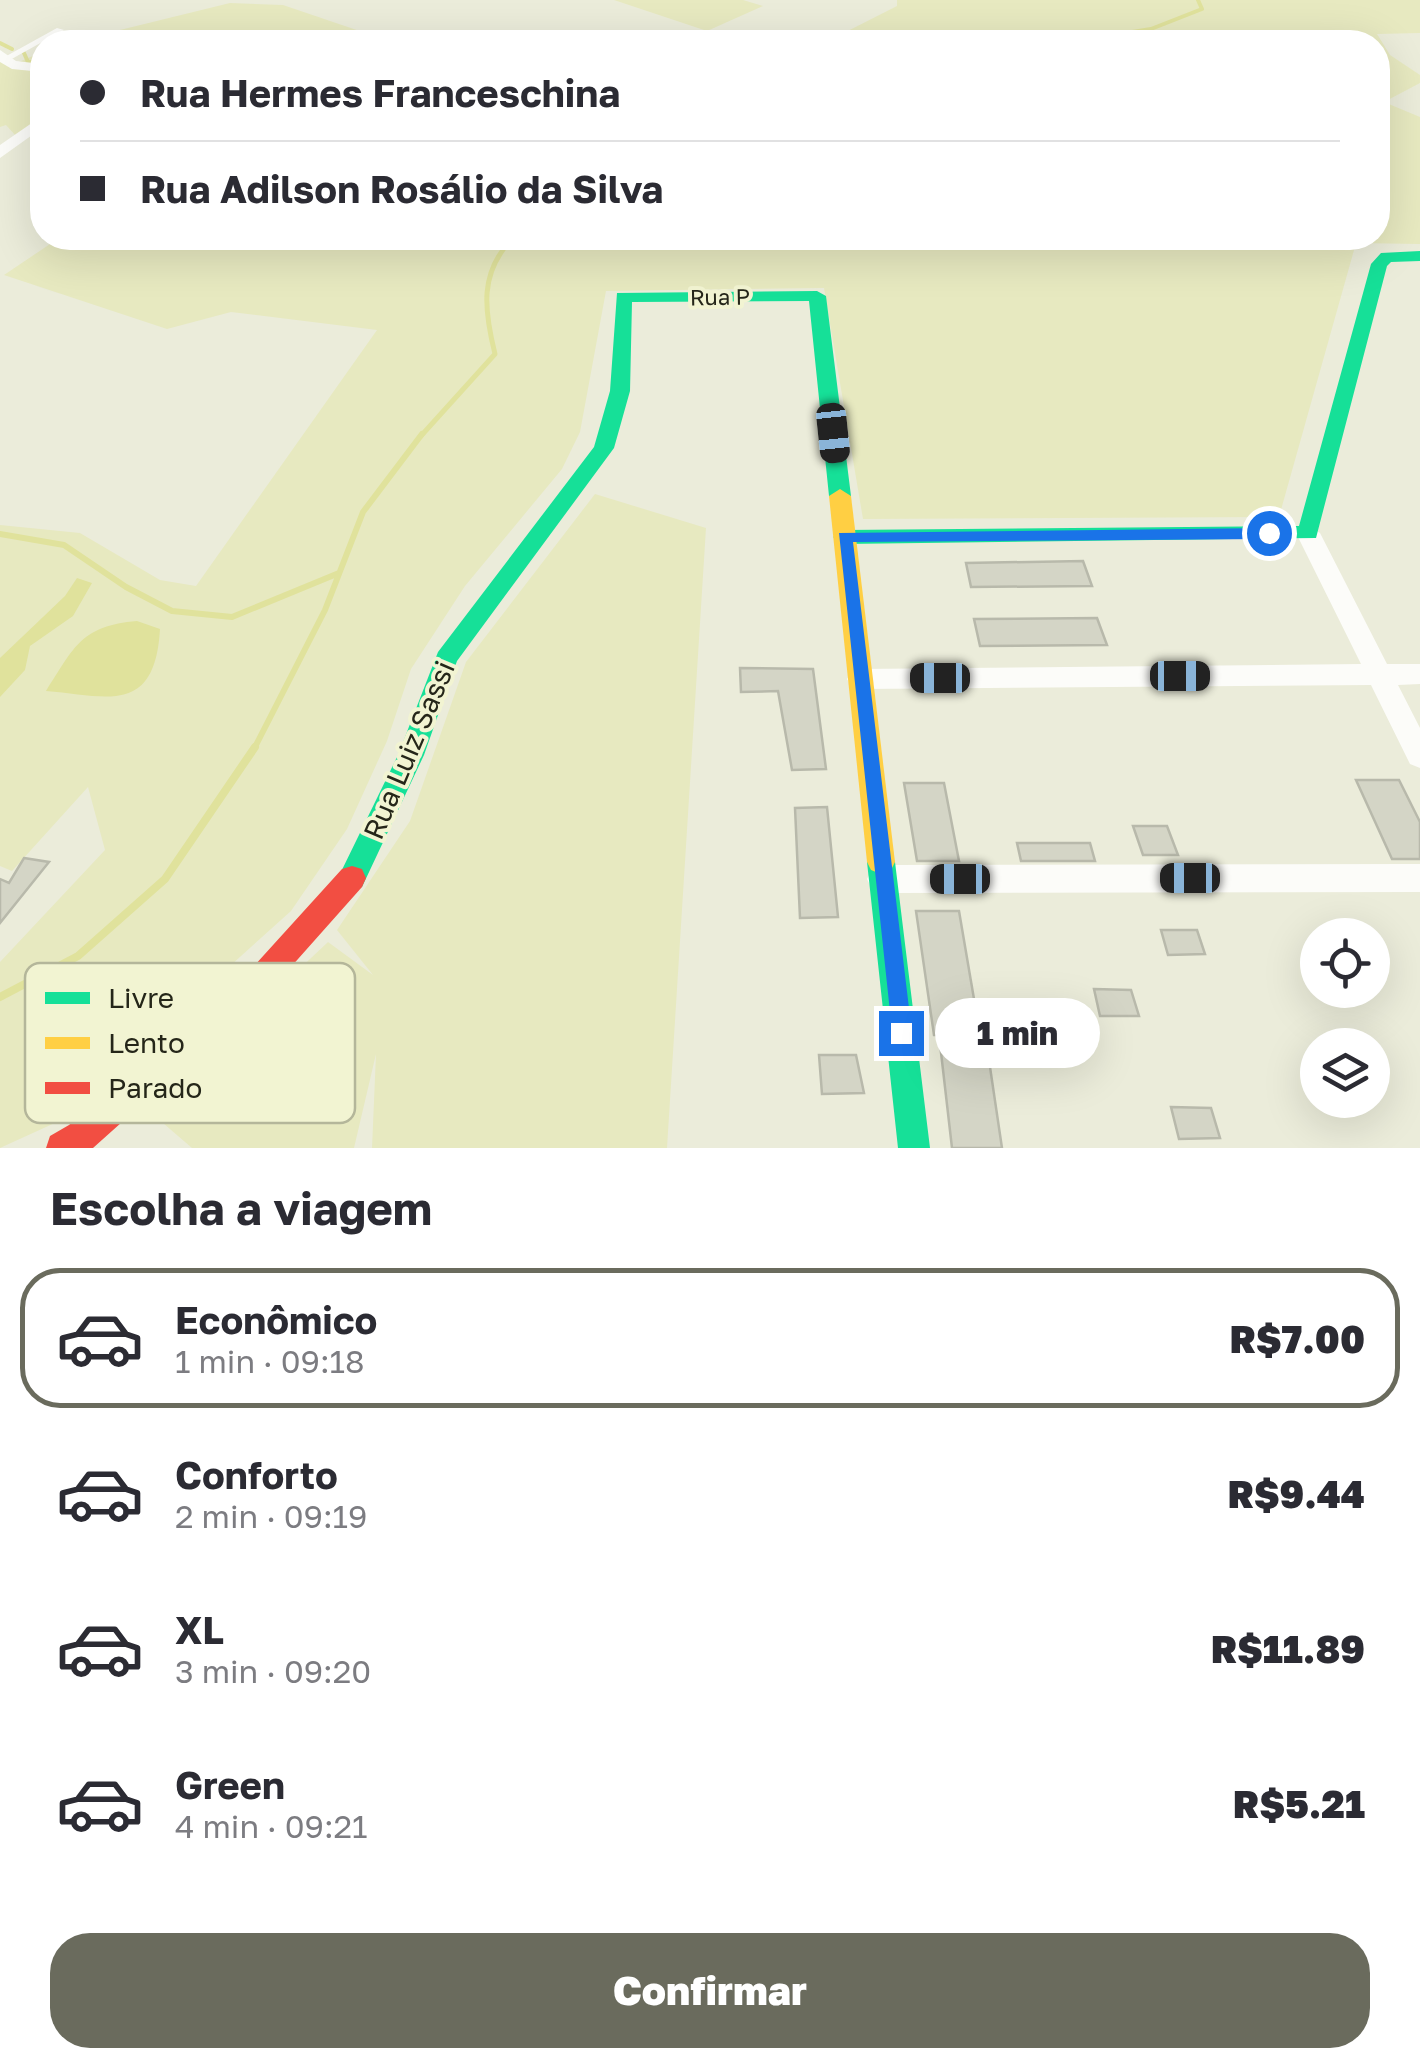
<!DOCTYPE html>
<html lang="pt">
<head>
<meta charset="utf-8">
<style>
	:root { --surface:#fff; --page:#f7f7f7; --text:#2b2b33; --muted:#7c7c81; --line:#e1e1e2; --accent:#6a6b5d }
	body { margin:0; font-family:"Golos Text",sans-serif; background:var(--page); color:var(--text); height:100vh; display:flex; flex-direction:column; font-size:38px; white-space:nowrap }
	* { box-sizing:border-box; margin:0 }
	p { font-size:32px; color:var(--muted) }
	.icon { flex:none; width:55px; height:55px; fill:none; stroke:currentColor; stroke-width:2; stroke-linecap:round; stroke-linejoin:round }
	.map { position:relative; height:1148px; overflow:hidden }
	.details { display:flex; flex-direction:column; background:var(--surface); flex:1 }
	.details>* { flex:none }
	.guide { position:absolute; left:30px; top:30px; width:1360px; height:220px; border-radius:40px; box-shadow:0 10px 40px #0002; display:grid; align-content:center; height:220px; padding:0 50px; background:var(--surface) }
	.tools { position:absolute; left:1300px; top:918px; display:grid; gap:20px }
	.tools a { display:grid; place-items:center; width:90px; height:90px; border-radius:50%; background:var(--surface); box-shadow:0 10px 40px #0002; font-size:50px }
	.end { position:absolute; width:45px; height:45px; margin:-22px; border:12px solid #1a73e8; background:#fff; box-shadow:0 0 0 5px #fff }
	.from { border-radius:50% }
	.bubble { position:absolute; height:70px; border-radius:35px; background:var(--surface); box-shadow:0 10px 40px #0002; font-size:32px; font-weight:800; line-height:70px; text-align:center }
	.car { position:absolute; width:30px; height:60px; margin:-30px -15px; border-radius:12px; box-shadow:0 0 8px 2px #0007; background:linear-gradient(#222 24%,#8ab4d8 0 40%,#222 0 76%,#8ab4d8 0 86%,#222 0) }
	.guide b { display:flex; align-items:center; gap:35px; height:95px; font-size:38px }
	.guide b+b { border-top:2px solid var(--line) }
	.guide i { width:25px; height:25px; background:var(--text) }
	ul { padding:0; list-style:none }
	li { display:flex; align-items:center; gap:30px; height:140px; margin:0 20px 15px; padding:0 30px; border:5px solid transparent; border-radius:40px }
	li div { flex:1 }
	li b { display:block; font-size:38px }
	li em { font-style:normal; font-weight:800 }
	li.on { border-color:var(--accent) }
	li>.icon { width:90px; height:90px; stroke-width:1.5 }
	h2 { padding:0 50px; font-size:45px; line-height:120px }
	.button { display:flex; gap:20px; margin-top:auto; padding:20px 50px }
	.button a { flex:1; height:115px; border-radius:40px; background:var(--accent); color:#fff; font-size:40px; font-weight:800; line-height:115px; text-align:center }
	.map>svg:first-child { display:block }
	.green { fill:#e7e9c0 }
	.water { fill:#e0e29c }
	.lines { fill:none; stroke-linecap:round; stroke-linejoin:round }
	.stream-far3 { stroke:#e0e29c; stroke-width:4 }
	.stream-far2 { stroke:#e0e29c; stroke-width:5 }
	.stream-far1 { stroke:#e0e29c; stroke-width:6 }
	.stream { stroke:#e0e29c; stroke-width:8 }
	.building { fill:#d4d5c6; stroke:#b8b9ab; stroke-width:2.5 }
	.lane { fill:#fcfcf9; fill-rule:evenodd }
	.street { fill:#fcfcf9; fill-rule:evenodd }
	.fast { fill:#16e098; fill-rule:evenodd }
	.slow { fill:#ffcf43; fill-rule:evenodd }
	.jam { fill:#f24e42; fill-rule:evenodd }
	.route { fill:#1a73e8 }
	.labels { text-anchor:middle; stroke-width:8; stroke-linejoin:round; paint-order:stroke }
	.far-street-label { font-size:22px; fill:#252619; stroke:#f2f4d2 }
	.street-label { font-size:28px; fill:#252619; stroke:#f2f4d2 }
	.key { fill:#f2f4d2; stroke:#b4b69a; stroke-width:2.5 }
	.key-label { font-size:28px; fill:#252619 }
</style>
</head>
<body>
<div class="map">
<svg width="1420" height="1148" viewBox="0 0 1420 1148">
	<rect width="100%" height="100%" fill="#ebecda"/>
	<!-- green -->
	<path class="green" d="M614,0H743L763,6L707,31Z
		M897,0H1420V33L1377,34L1390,55L1420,75V83L1384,102L1420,117V244L1356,243L1279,517L863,519L824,288L606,291L580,432L562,469L465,586L411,669L387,741L347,829L291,911L57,1122L0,1148V962L105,850L88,787L12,871L0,866V525L80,533L160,580L196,586L377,330L231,312L167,329L4,275L59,238H1378V42H826L897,6Z
		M230,3L283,5L392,42H71Z
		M42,52V121L16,136L6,125L0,127V56L12,65Z
		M595,494L706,528L667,1148H372L376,1054L354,1148H192L149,1111L328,942L373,975L337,930L410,821L466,662Z"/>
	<!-- water -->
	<path class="water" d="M77,578L92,583L73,616L30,646L25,670L0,697V658L65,596Z
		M137,621L160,629C155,716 107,696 46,691C75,646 81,626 137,621Z"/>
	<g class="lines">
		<!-- stream-far3 -->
		<path class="stream-far3" d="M1070,42L1151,29L1202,9L1198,0
			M0,43L12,49
			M24,53L28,62H42"/>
		<!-- stream-far2 -->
		<path class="stream-far2" d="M420,437L495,354C484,310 479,272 513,238"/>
		<!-- stream-far1 -->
		<path class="stream-far1" d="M0,534L64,545L126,587L172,611L232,617L339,573
			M254,749L325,610L363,512L422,434"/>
		<!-- stream -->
		<path class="stream" d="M0,997L78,956L165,879L255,747"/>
	</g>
	<!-- building -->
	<path class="building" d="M1083,561L1092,586L971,587L966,563Z
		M1097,618L1107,645L980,646L974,619Z
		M740,668L813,669L826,769L792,770L778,691L741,692Z
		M1356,780H1399L1420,822V859H1392Z
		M904,783H944L959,861H917Z
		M827,807L838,917L800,918L795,808Z
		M1133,826H1167L1178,855H1143Z
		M1017,843H1090L1095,861H1021Z
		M24,858L49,862L0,923V879L9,883Z
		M916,911H959L981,1040H986L1002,1148H952L939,1035H934Z
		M1161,930H1197L1205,954L1168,955Z
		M1094,989L1131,990L1139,1016H1100Z
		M819,1055H856L864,1093L822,1094Z
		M1171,1107L1211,1108L1220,1138L1179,1139Z"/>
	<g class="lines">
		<!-- lane -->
		<path class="lane" d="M57,28L64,30L8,61L1,59Z"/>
		<!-- street -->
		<path class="street" d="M0,50L16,61L42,64V72L12,69L0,62Z
			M42,116V128L0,158V145Z
			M1308,525L1320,533L1387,664H1420V684L1398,685L1420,728V768L1410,764L1371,685L861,689L851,686L847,679L851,672L861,669L1361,664L1296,533Z
			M1420,864V892L883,893L872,889L867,879L872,869L883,865Z"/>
		<!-- fast -->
		<path class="fast" d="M1420,251V261L1391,262L1387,266L1316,538L844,544L833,537L844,530L1299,526L1371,264L1381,253Z
			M817,291L826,296L851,496L847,501L840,503L829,496L809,301L632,302L630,391L614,448L457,661L424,755L362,887L352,890L342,887L338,878L398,755L438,652L594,447L610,391L617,293Z
			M881,850L891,854L895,862L930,1148H898L867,862L871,854Z"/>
		<!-- slow -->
		<path class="slow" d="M840,489L851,496L895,862L891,870L881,874L871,870L867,862L829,496Z"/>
		<!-- jam -->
		<path class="jam" d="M352,866L362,869L366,878L362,887L274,986L93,1148H46L50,1136L69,1125L254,966L342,869Z"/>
	</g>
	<!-- route -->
	<path class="route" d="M1269,528L1277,533L1269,539L853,542L912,1033L901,1043L893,1040L839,533Z"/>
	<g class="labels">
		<!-- far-street labels -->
		<g class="far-street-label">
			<text transform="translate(720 297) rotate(-1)" y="8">Rua P</text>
		</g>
		<!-- street labels -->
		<g class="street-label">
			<text transform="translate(409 750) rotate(-67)" y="10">Rua Luiz Sassi</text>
		</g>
	</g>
	<!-- legend -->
	<rect x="25" y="963" width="330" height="160" rx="15" class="key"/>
	<rect x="45" y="992" width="45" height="12" fill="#16e098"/>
	<rect x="45" y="1037" width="45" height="12" fill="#ffcf43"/>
	<rect x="45" y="1082" width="45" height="12" fill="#f24e42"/>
	<g class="key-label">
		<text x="108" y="1008">Livre</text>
		<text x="108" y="1053">Lento</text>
		<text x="108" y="1098">Parado</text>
	</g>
</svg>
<div class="tools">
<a><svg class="icon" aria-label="locate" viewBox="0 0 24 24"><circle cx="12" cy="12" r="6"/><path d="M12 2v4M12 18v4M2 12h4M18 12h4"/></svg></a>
<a><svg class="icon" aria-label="layers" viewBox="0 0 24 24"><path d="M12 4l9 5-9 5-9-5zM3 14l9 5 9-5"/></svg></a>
</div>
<i class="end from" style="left:1269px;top:533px"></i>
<i class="end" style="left:901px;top:1033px"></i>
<div class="bubble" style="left:935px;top:998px;width:165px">1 min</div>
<i class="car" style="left:833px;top:433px;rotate:174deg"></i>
<i class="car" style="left:1180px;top:676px;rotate:90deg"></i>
<i class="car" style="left:940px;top:678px;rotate:270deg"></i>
<i class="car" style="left:1190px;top:878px;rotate:270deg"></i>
<i class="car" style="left:960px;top:879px;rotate:270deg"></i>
<div class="guide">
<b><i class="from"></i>Rua Hermes Franceschina</b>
<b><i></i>Rua Adilson Rosálio da Silva</b>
</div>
</div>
<section class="details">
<h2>Escolha a viagem</h2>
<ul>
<li class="on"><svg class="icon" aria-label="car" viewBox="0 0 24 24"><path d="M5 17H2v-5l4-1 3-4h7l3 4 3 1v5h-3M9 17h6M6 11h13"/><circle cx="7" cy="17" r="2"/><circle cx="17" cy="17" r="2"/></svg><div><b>Econômico</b><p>1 min · 09:18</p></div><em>R$7.00</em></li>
<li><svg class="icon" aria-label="car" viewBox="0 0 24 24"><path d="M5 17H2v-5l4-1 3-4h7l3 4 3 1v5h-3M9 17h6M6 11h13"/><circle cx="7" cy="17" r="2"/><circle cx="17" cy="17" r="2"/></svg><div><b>Conforto</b><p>2 min · 09:19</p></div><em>R$9.44</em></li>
<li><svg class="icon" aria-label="car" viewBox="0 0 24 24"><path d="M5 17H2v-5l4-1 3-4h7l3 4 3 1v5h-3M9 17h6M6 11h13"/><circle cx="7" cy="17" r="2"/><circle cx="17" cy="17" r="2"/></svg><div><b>XL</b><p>3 min · 09:20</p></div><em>R$11.89</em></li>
<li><svg class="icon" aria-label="car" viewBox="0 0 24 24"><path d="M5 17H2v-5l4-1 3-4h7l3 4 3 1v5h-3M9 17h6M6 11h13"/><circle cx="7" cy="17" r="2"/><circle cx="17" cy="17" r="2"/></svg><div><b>Green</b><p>4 min · 09:21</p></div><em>R$5.21</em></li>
</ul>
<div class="button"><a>Confirmar</a></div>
</section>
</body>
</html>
